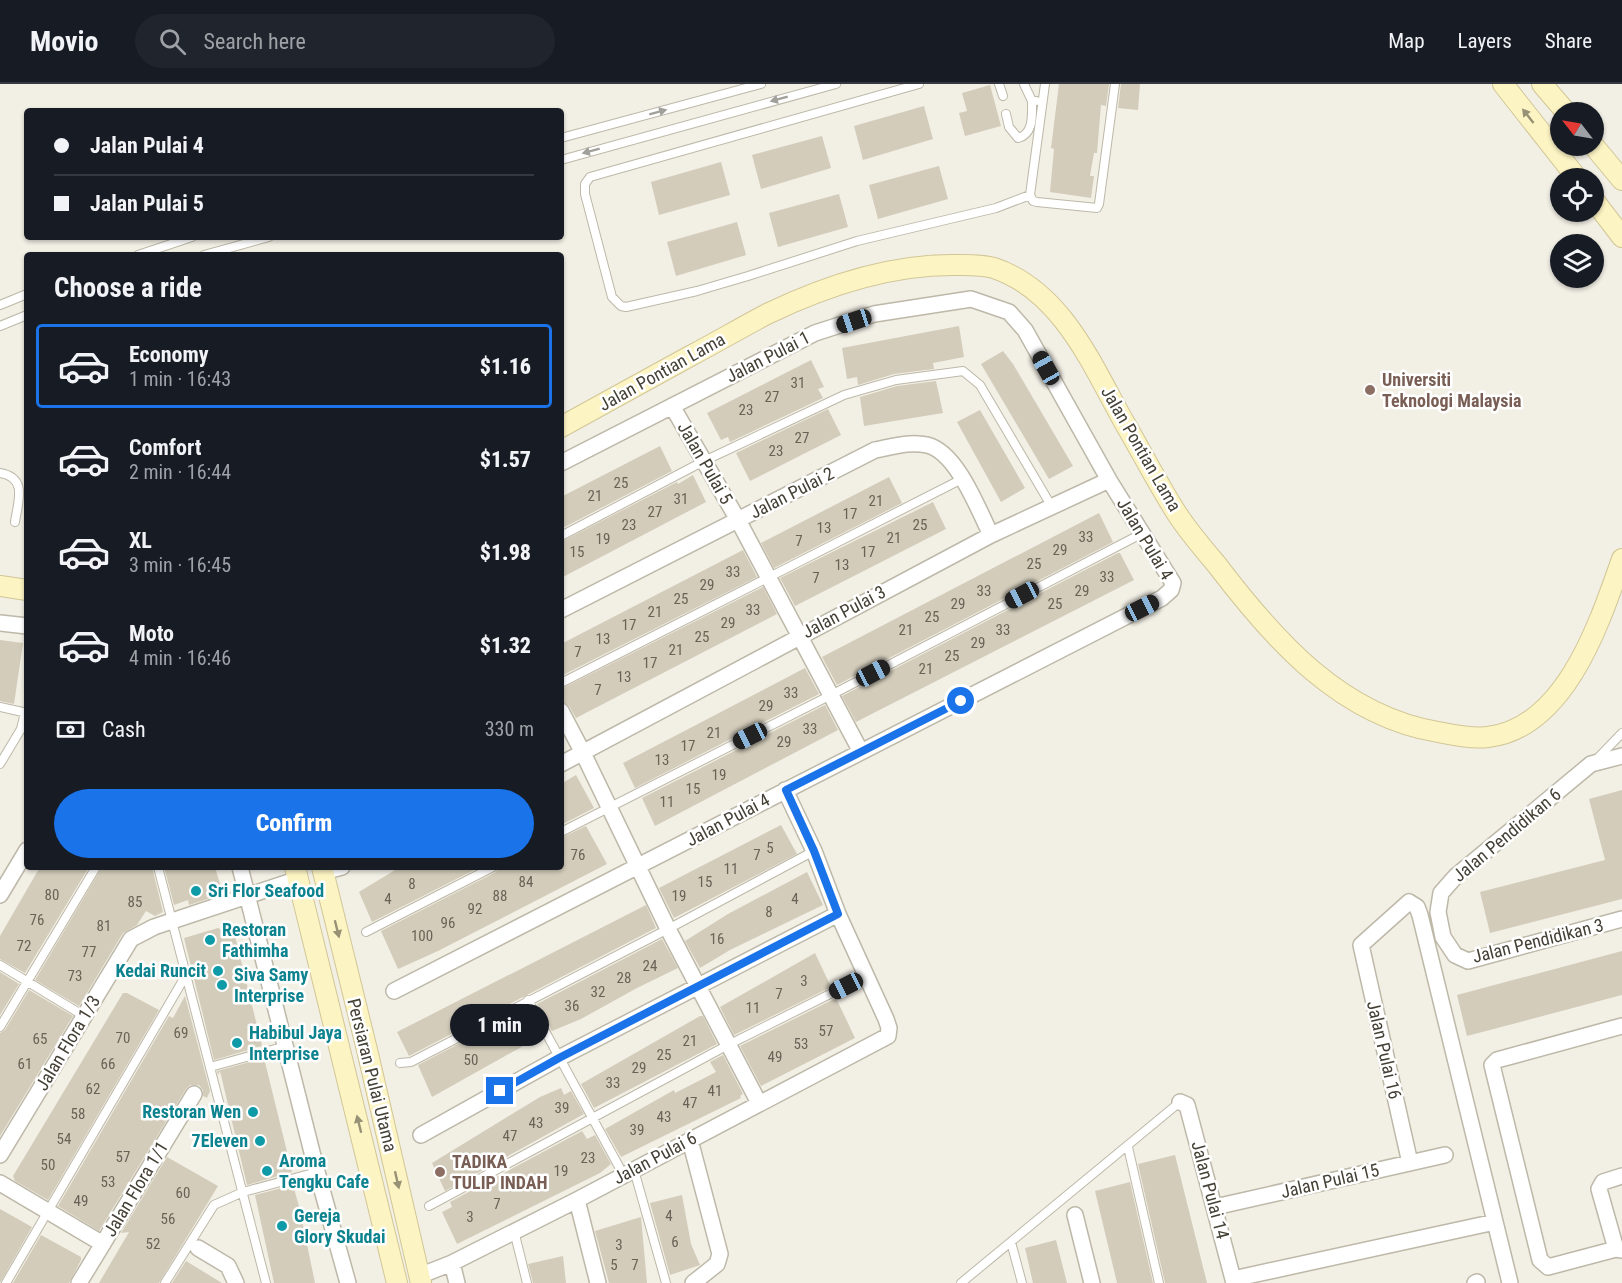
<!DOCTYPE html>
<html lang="en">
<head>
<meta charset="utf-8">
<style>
	:root { --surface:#171b24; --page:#20242c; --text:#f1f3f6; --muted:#9ea1a6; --line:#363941; --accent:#1a73e8 }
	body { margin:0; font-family:"Roboto Condensed",sans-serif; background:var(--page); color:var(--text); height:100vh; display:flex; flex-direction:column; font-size:22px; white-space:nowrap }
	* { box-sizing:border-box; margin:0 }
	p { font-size:20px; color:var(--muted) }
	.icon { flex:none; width:33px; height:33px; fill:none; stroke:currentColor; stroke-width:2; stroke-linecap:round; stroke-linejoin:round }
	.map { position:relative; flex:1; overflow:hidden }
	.drawer { position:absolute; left:24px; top:168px; width:540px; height:618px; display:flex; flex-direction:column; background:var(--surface); border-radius:6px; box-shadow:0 2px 4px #0004 }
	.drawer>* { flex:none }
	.guide { position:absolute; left:24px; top:24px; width:540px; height:132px; border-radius:6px; box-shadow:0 2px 4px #0004; display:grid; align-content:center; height:132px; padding:0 30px; background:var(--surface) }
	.needle { width:39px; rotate:301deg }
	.buttons { position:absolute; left:1550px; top:18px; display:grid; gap:12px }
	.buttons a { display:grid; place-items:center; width:54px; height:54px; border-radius:50%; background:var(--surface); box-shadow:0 2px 4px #0004; font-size:30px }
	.end { position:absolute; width:27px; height:27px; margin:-14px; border:8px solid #1a73e8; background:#fff; box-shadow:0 0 0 3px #fff }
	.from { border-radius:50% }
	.bubble { position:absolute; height:42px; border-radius:21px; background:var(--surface); box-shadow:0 2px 4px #0004; font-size:20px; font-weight:800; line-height:42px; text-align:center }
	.car { position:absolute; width:18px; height:36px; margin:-18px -9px; border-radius:8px; box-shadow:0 0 4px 2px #0007; background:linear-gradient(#222 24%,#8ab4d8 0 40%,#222 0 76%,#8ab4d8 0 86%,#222 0) }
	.guide b { display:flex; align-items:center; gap:21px; height:57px; font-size:22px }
	.guide b+b { border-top:2px solid var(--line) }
	.guide i { width:15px; height:15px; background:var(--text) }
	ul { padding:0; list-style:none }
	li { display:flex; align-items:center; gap:18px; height:84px; margin:0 12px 9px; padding:0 18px; border:3px solid transparent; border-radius:6px }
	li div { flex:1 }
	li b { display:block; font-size:22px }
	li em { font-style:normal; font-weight:800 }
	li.current { border-color:var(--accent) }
	li>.icon { width:54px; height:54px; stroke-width:1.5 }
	h2 { padding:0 30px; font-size:27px; line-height:72px }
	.pay { display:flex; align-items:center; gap:15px; height:66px; padding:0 30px; font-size:22px }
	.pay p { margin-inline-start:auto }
	.primary-button { display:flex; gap:12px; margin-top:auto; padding:12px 30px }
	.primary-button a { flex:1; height:69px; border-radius:36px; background:var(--accent); color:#fff; font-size:24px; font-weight:800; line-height:69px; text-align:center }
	header { display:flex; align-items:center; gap:36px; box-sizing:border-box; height:84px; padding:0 30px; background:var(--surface); border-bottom:2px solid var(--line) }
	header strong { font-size:28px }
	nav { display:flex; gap:33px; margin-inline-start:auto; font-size:21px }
	.search { width:420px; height:54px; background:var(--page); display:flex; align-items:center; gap:15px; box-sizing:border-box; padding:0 21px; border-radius:33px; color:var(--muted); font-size:22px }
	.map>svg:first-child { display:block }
	.building { fill:#d3ccbb }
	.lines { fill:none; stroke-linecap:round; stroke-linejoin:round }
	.lane-casing { stroke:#bdb8a8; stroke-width:10 }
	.street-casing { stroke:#bdb8a8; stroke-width:18 }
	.secondary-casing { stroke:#d1c696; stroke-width:22 }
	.lane { stroke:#fff; stroke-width:8 }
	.street { stroke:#fff; stroke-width:15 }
	.secondary { stroke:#fdf4c4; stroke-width:20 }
	.oneway { fill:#a2a09a }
	.oneway2 { fill:#979175 }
	.route { stroke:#1a73e8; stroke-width:8 }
	.education-dot { fill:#8d6e63; stroke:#fff; stroke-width:2 }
	.culture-dot { fill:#0f9aa8; stroke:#fff; stroke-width:2 }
	.labels { text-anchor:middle; stroke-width:5; stroke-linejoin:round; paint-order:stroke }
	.number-label { font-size:15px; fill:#686356 }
	.street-label { font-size:18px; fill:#444035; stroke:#fff }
	.education-label { font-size:18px; font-weight:bold; fill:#785e54; stroke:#fff; text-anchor:start }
	.culture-label { font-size:18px; font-weight:bold; fill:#0d838f; stroke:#fff; text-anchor:start }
</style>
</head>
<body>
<header>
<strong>Movio</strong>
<div class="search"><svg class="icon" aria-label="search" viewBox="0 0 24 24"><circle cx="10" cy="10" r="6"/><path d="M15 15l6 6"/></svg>Search here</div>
<nav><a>Map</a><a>Layers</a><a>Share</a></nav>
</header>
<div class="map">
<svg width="1622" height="1199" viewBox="0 0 1622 1199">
	<rect width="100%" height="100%" fill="#f2efe5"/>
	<!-- building -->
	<path class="building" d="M1059,0H1109L1106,22L1101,21L1097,69H1094L1090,92H1094L1091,114L1050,108L1054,65L1051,64Z
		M1121,0H1140L1138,26L1118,24Z
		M990,1L1001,42L965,52L959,29L967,27L962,9Z
		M924,22L933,55L863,76L854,42Z
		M822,52L831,84L761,105L752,71Z
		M721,78L730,111L659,131L651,98Z
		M939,82L948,115L878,135L869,101Z
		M839,110L848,143L778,163L769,129Z
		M737,138L746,171L676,192L667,158Z
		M959,242L964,273L933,279L934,285L894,290L858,301L857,293L847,295L842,264Z
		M1003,267L1013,280L1073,382L1049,395L981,280Z
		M811,276L824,303L818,305L823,314L730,358L728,353L721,356L707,329Z
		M936,297L943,329L864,342L860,313L897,302Z
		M828,325L841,351L750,397L736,369Z
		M980,326L1025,404L1001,418L957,338Z
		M660,362L672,387L561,445V413Z
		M693,391L706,418L561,494V458L677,398L678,400Z
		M889,393L902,419L774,484L761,459Z
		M933,418L946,445L795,522L780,494Z
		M1099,429L1113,458L837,601L822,573Z
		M743,466L757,493L561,592V560Z
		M1118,469H1120L1134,496L856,638L842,612Z
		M763,503L777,530L576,634L569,622L561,617V605Z
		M0,556L23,559L14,620L0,617Z
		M805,584L819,610L635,704L623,679Z
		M825,621L838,646L655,742L642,714Z
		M576,691L594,724L561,741V700Z
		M1622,706V815L1490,849L1480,808L1605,776L1589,715Z
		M781,741L797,770L674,834L659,804Z
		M586,742L607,780L438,867L398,885L381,847L496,788L499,783H561V754Z
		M40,783H89L25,889L0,875V852Z
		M102,783H152L163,828L155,832L146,827L137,841L123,849L79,922L35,896Z
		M164,783H215L223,810L189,821L188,816L174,821Z
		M400,783H480L372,838L359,808Z
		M807,788L823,821L730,866L700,884L685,857L728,830Z
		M646,821L656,844L409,972L397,948Z
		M218,844L235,852L262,962L214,976L184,854Z
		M662,855L678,884L637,904L581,935L552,947L537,920Z
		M1622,867V911L1467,952L1457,911Z
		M815,869L831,903L734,951L720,923Z
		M0,888L19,900L0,931Z
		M29,906L73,932L0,1052V949L5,946Z
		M123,909H127L159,926L48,1116L15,1097L13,1092Z
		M185,912L210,1007L207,1014L203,1012V1006L199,1001H190L186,1005L99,1147L58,1122L169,932L173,934Z
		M836,914L855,954L761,1002L740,962Z
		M526,925L541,952L432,1013L418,981Z
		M700,932H703L717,960L594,1024L581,1000Z
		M723,971L743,1010L740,1012L741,1014L621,1073L605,1045L674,1006L675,1009L716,988L710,978Z
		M264,974L292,1088L247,1101L220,987L218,991L217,987Z
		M561,1004L564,1011L571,1007L584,1030L445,1107L432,1079L540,1013Z
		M582,1047L587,1055L595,1051L611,1080L600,1089L457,1160L442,1128L452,1123L450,1118Z
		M1175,1071L1207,1199H1165L1138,1080Z
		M167,1073L218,1102L159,1199H99L129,1148L121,1149Z
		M1130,1098L1153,1199H1117L1095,1107Z
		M293,1101L299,1122L315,1199H274L255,1111Z
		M682,1111L691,1160L700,1181L670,1191L650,1119Z
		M0,1125L32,1143L0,1199Z
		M641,1133L647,1199H609L595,1147Z
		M41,1151L81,1173V1176L69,1199H13Z
		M1056,1156L1067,1199H1033L1025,1164Z
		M563,1172L566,1199H533L528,1180Z
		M186,1177L222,1199H172Z"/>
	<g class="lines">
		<!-- lane casing -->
		<g class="lane-casing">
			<path id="lane" d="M919,0L590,93L585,100V110L612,213L621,222L626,223L697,207L748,192L857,157L996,124L1030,111
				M999,0L1003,12
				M1024,0L1032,17H1036
				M1045,0L1030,111L1033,117L1037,118L1097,124L1099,120L1115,0
				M1006,30L1009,43L1018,54C1034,50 1032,31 1032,17
				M561,54L761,0
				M561,76L836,0
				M138,171L192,153
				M204,171L269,153
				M0,221L27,210
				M0,242L27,231
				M0,389C28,394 18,417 15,438
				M561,452L704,377L844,311L896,296L963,287L980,301L1052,423
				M561,599L962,395
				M0,623L27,629
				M1595,677L1622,649
				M0,680L21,645L25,629
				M561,748L831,611L1143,449
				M158,783L266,1199
				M366,848L493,783
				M0,881L84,932
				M528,916L623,1090
				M0,943L96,783
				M400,979L411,978L668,845L814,767
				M210,983L286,962
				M1128,1063L1159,1199
				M634,1086L666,1199
				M429,1122L728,961L866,892
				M514,1147L527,1199
				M1011,1158L1022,1199
				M6,1199L186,891
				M165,1199L214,1121L243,1108L317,1088
				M961,1199L1180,1018"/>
		</g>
		<!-- street casing -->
		<g class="street-casing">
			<path id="street" d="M672,322L738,436L861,668
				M561,526L875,366C892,363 909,357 927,361C957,368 978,425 991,451
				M0,539L27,542
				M561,627L583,669L668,845L759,1019
				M1622,672L1591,680L1456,792L1441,809L1438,828L1443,853L1455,871L1468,877L1622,835
				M561,680L991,451L1109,396
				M240,783L317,1088L348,1199
				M323,788L342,783
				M0,811L27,766
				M394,907L1162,514L1171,506L1173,499L1109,396L1025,246L1009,228L971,215L874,230L815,249L561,379
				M1622,942L1497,976L1492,981L1540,1176L1548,1183L1616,1165L1622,1166
				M1180,1018L1187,1021L1234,1199
				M421,1051L559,974L838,830
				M690,1056L720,1170L717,1180L693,1199
				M0,1071L131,855L154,843L298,795
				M1410,1079L1361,861L1409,818L1417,823L1420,831L1510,1199
				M0,1099L103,1160
				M577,1116L598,1199
				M1215,1123L1445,1071
				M1075,1131L1092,1199
				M198,1164L228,1182L236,1199
				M1616,1165L1599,1105L1603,1098L1622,1092
				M452,1179L457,1199
				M419,1192L452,1179L577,1116L888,952L889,944L886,935L838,830L814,767L785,706
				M1233,1195L1495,1138
				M79,1199L194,1010
				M1475,1199L1477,1198"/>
		</g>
		<!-- secondary casing -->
		<g class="secondary-casing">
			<path id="secondary" d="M1503,0L1577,94
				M1542,0L1566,28
				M1593,61L1622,96
				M1593,115L1622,153
				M561,343C605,319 648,295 692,271C717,258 742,243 767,230C823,203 889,181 952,181C965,181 981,180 994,184C1062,207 1092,281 1124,338C1141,367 1156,396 1174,425C1186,445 1202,463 1217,481C1274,556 1341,632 1438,648C1453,651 1473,655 1488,653C1566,644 1600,537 1622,475
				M0,502L27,506
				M295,783L397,1199
				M322,783L368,970L421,1199"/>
		</g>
		<!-- lane -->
		<use href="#lane" class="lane"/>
		<!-- street -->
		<use href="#street" class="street"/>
		<!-- secondary -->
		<use href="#secondary" class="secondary"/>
	</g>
	<!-- one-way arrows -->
	<defs><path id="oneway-solid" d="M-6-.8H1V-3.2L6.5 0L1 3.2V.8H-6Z" transform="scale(1.5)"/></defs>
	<g class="oneway">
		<use href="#oneway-solid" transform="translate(779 15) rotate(165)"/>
		<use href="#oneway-solid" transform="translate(658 28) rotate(-15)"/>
		<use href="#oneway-solid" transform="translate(591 67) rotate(165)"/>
	</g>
	<g class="oneway2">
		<use href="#oneway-solid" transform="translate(1528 32) rotate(-128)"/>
		<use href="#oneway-solid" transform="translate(337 845) rotate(76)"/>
		<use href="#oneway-solid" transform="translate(359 1040) rotate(-104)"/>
		<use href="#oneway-solid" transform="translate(397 1096) rotate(77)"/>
	</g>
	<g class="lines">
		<!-- route -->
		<path class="route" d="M500,1007L559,974L838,830L814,767L786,706L961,617"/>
	</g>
	<!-- markers -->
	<g class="education-dot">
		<circle cx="1370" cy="306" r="6"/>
		<circle cx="440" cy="1088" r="6"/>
	</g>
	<g class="culture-dot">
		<circle cx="196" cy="807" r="6"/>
		<circle cx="210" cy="856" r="6"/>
		<circle cx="218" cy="887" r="6"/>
		<circle cx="222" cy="901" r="6"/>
		<circle cx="237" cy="959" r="6"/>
		<circle cx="253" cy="1028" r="6"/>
		<circle cx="260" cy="1057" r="6"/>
		<circle cx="267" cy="1087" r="6"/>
		<circle cx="282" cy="1142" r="6"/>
	</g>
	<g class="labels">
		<!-- number labels -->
		<g class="number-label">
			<text x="798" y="304">31</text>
			<text x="772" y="318">27</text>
			<text x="746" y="331">23</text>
			<text x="802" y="359">27</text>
			<text x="776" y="372">23</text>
			<text x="621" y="404">25</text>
			<text x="595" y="417">21</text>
			<text x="681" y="420">31</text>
			<text x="876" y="422">21</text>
			<text x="655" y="433">27</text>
			<text x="850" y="435">17</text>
			<text x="629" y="446">23</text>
			<text x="920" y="446">25</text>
			<text x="824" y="449">13</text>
			<text x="1086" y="458">33</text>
			<text x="894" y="459">21</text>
			<text x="603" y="460">19</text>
			<text x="799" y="462">7</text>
			<text x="1060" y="471">29</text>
			<text x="577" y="473">15</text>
			<text x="868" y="473">17</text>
			<text x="1034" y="485">25</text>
			<text x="842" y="486">13</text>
			<text x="733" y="493">33</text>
			<text x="1107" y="498">33</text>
			<text x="816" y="499">7</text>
			<text x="707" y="506">29</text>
			<text x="984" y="512">33</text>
			<text x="1082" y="512">29</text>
			<text x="681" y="520">25</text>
			<text x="958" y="525">29</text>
			<text x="1055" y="525">25</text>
			<text x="753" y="531">33</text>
			<text x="655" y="533">21</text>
			<text x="932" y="538">25</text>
			<text x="728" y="544">29</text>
			<text x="629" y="546">17</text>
			<text x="906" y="551">21</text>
			<text x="1003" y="551">33</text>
			<text x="702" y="558">25</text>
			<text x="603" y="560">13</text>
			<text x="978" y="564">29</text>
			<text x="676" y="571">21</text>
			<text x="578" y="573">7</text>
			<text x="952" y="577">25</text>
			<text x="650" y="584">17</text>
			<text x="926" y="590">21</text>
			<text x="624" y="598">13</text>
			<text x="598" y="611">7</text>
			<text x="791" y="614">33</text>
			<text x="766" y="627">29</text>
			<text x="810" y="650">33</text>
			<text x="714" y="654">21</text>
			<text x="784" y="663">29</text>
			<text x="688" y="667">17</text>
			<text x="662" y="681">13</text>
			<text x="719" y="696">19</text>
			<text x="693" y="710">15</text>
			<text x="667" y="723">11</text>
			<text x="770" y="769">5</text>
			<text x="578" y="776">76</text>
			<text x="757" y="776">7</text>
			<text x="731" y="790">11</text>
			<text x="526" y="803">84</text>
			<text x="705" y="803">15</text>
			<text x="412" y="805">8</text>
			<text x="52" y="816">80</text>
			<text x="500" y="817">88</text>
			<text x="679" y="817">19</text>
			<text x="388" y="820">4</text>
			<text x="795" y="820">4</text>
			<text x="135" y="823">85</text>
			<text x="475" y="830">92</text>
			<text x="769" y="833">8</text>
			<text x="37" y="841">76</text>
			<text x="448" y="844">96</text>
			<text x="104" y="847">81</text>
			<text x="422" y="857">100</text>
			<text x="717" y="860">16</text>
			<text x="24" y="867">72</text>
			<text x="89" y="873">77</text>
			<text x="650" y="887">24</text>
			<text x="75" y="897">73</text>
			<text x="624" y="899">28</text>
			<text x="804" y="902">3</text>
			<text x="598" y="913">32</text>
			<text x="779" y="915">7</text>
			<text x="572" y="927">36</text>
			<text x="753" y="929">11</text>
			<text x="826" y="952">57</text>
			<text x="181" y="954">69</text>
			<text x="123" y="959">70</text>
			<text x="40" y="960">65</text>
			<text x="690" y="962">21</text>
			<text x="801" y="965">53</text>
			<text x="664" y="976">25</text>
			<text x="775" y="978">49</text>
			<text x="471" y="981">50</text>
			<text x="25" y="985">61</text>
			<text x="108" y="985">66</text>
			<text x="639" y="989">29</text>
			<text x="613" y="1004">33</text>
			<text x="93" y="1010">62</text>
			<text x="715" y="1012">41</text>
			<text x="690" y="1024">47</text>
			<text x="562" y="1029">39</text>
			<text x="78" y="1035">58</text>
			<text x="664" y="1038">43</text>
			<text x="536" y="1044">43</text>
			<text x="637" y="1051">39</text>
			<text x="510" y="1057">47</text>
			<text x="64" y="1060">54</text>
			<text x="123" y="1078">57</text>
			<text x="588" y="1079">23</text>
			<text x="48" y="1086">50</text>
			<text x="561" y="1092">19</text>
			<text x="108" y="1103">53</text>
			<text x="183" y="1114">60</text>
			<text x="81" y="1122">49</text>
			<text x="497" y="1125">7</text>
			<text x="669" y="1137">4</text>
			<text x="470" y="1138">3</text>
			<text x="168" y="1140">56</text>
			<text x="675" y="1163">6</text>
			<text x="153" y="1165">52</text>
			<text x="619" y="1166">3</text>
			<text x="614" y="1186">5</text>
			<text x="635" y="1186">7</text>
		</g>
		<!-- street labels -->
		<g class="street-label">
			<text transform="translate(768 273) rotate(-27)" y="6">Jalan Pulai 1</text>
			<text transform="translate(662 288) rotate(-29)" y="6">Jalan Pontian Lama</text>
			<text transform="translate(1141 365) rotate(60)" y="6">Jalan Pontian Lama</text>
			<text transform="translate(705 379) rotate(60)" y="6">Jalan Pulai 5</text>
			<text transform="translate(792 409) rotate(-27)" y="6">Jalan Pulai 2</text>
			<text transform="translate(1145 455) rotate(59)" y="6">Jalan Pulai 4</text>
			<text transform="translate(844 528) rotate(-28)" y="6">Jalan Pulai 3</text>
			<text transform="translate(728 736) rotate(-28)" y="6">Jalan Pulai 4</text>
			<text transform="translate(1507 751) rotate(-40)" y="6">Jalan Pendidikan 6</text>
			<text transform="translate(1538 857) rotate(-14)" y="6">Jalan Pendidikan 3</text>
			<text transform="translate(68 959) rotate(-59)" y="6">Jalan Flora 1/3</text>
			<text transform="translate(1384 966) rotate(77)" y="6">Jalan Pulai 16</text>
			<text transform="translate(372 991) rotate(76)" y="6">Persiaran Pulai Utama</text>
			<text transform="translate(655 1074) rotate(-28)" y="6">Jalan Pulai 6</text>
			<text transform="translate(1330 1097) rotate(-13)" y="6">Jalan Pulai 15</text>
			<text transform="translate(136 1105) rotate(-59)" y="6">Jalan Flora 1/1</text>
			<text transform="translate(1210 1106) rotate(75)" y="6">Jalan Pulai 14</text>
		</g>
		<!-- education labels -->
		<g class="education-label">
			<text x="1382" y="302">Universiti<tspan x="1382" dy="21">Teknologi Malaysia</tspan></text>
			<text x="452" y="1084">TADIKA<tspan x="452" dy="21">TULIP INDAH</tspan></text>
		</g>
		<!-- culture labels -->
		<g class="culture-label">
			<text x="208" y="813">Sri Flor Seafood</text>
			<text x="222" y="852">Restoran<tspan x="222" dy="21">Fathimha</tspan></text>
			<text x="206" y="893" text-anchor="end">Kedai Runcit</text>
			<text x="234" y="897">Siva Samy<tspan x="234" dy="21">Interprise</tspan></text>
			<text x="249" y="955">Habibul Jaya<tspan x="249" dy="21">Interprise</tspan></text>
			<text x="241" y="1034" text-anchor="end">Restoran Wen</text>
			<text x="248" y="1063" text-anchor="end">7Eleven</text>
			<text x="279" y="1083">Aroma<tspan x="279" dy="21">Tengku Cafe</tspan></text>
			<text x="294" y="1138">Gereja<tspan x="294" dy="21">Glory Skudai</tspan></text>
		</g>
	</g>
</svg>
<div class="buttons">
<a><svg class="needle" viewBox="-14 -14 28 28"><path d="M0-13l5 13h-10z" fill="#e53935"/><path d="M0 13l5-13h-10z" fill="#9ea1a6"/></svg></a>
<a><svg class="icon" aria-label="locate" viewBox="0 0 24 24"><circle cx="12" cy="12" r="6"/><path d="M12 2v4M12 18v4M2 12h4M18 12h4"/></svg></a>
<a><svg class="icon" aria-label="layers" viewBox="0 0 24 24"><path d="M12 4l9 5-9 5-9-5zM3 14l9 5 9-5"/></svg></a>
</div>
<i class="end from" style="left:961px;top:617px"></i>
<i class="end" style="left:500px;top:1007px"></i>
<div class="bubble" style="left:450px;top:920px;width:99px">1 min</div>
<i class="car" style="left:854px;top:237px;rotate:252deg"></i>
<i class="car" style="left:1046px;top:284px;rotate:331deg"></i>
<i class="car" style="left:1022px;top:511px;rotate:242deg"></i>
<i class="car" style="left:1142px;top:524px;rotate:63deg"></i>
<i class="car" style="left:873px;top:589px;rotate:62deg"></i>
<i class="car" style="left:750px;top:652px;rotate:243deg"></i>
<i class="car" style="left:846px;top:902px;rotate:243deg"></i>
<div class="guide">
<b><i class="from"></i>Jalan Pulai 4</b>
<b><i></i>Jalan Pulai 5</b>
</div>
<section class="drawer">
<h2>Choose a ride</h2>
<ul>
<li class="current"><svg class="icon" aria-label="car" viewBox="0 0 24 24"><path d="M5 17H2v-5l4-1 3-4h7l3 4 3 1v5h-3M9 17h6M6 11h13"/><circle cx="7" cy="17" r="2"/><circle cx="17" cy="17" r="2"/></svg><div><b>Economy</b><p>1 min · 16:43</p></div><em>$1.16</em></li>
<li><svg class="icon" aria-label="car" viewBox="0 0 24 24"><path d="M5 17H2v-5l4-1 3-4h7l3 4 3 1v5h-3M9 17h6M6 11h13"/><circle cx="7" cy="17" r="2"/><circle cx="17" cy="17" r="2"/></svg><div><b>Comfort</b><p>2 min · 16:44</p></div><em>$1.57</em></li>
<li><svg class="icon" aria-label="car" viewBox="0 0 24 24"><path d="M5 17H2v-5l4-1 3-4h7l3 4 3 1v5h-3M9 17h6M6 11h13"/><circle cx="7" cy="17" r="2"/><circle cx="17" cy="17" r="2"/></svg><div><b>XL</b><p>3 min · 16:45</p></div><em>$1.98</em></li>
<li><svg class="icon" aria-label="car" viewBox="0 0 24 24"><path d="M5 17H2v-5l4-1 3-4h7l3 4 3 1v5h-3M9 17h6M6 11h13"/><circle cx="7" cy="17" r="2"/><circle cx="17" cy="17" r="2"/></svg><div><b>Moto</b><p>4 min · 16:46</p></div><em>$1.32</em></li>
</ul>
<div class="pay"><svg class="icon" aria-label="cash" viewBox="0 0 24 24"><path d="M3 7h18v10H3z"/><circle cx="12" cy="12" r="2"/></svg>Cash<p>330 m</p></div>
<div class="primary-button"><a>Confirm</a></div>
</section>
</div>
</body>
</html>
